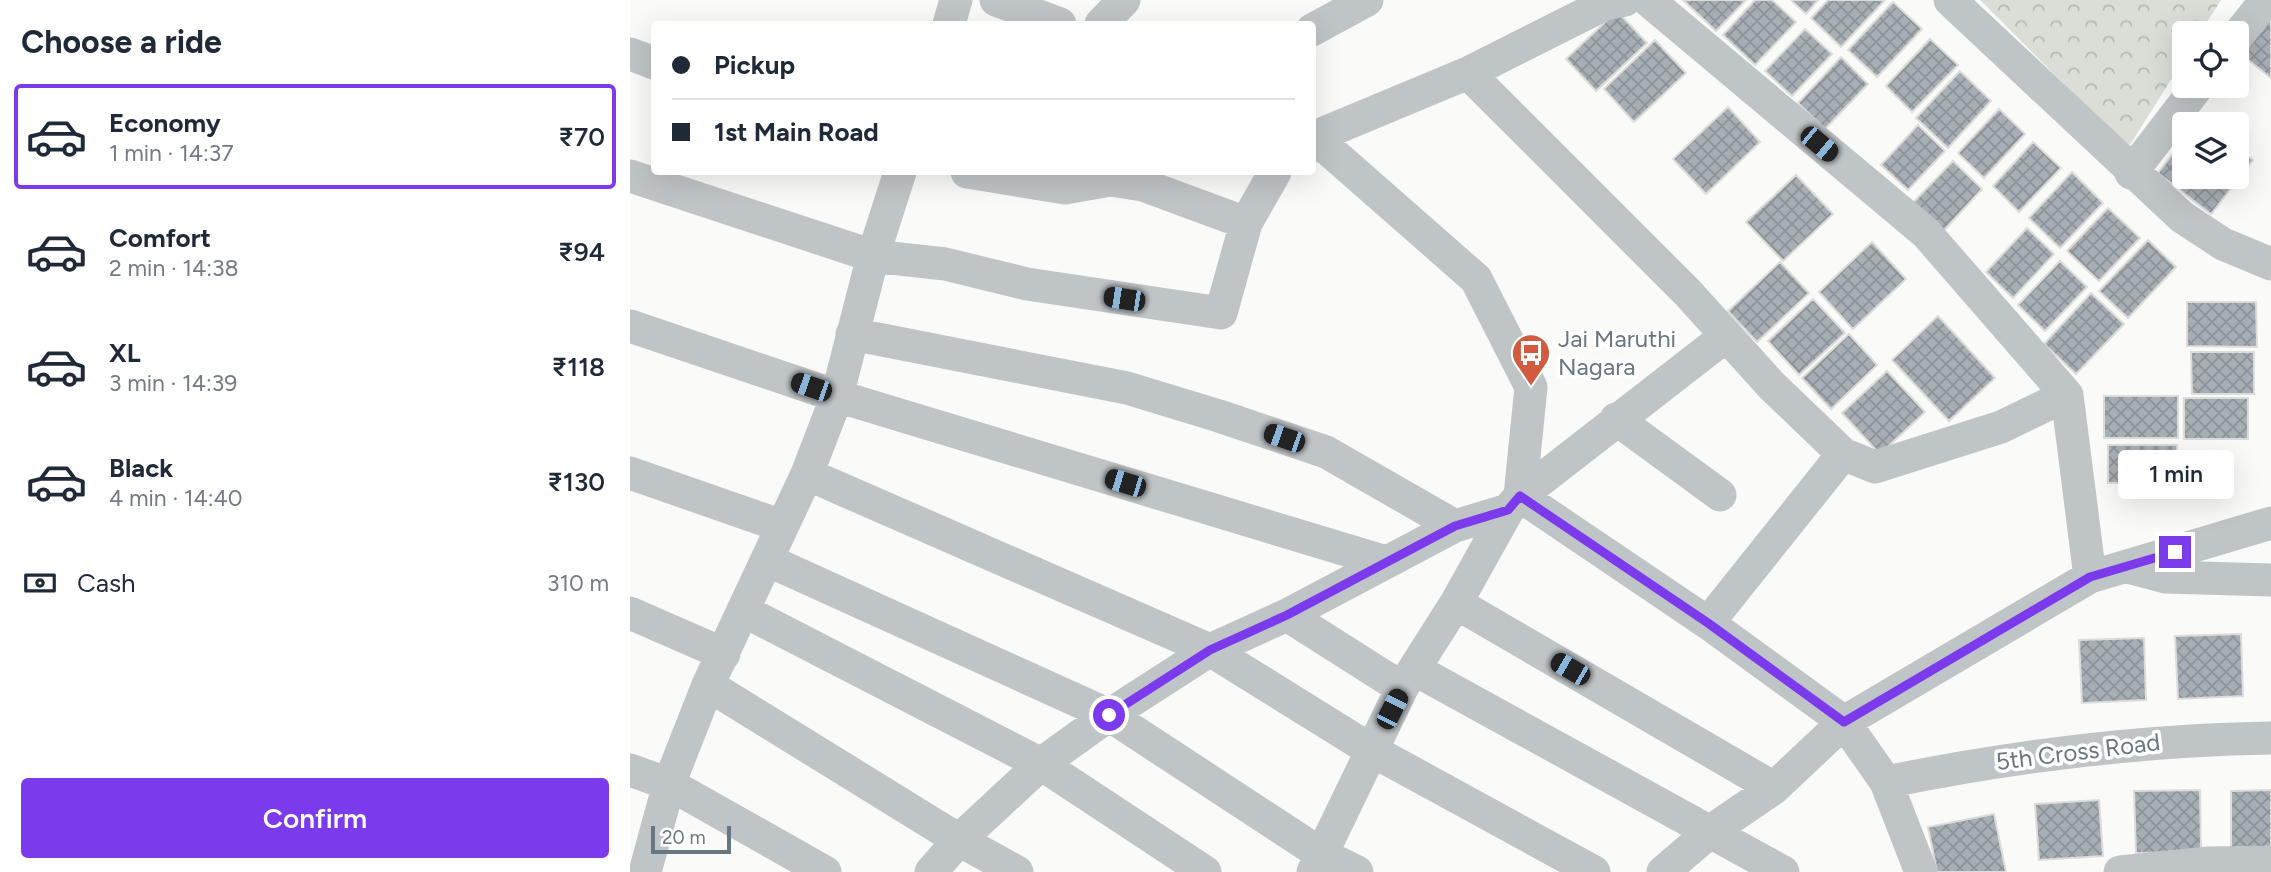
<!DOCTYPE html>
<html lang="en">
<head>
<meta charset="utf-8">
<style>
	:root { --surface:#fff; --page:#f6f6f7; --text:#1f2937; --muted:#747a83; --line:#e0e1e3; --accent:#7c3aed }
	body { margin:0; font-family:Figtree,sans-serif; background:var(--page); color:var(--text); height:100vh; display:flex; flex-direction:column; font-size:26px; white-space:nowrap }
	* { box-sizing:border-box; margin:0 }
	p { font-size:23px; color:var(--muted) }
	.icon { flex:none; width:38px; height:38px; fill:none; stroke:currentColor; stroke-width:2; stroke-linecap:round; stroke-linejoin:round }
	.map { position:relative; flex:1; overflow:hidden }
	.sheet { display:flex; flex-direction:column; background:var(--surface); width:630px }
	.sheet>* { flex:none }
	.banner { position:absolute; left:21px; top:21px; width:665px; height:154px; border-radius:7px; box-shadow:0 7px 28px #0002; display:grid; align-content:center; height:154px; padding:0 21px; background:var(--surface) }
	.buttons { position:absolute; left:1542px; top:21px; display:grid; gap:14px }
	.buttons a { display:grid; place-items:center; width:77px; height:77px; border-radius:7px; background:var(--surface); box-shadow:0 7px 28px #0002; font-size:35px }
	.scale { position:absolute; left:21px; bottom:18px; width:80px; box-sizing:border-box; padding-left:7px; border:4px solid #677680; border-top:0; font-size:19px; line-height:24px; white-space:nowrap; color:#677680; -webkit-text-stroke:5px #fff; paint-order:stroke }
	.end { position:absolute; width:32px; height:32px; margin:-16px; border:9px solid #7c3aed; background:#fff; box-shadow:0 0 0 4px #fff }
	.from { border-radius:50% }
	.bubble { position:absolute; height:49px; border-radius:7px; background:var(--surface); box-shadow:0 7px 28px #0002; font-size:23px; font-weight:600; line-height:49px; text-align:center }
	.car { position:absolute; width:21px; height:42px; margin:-21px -10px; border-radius:9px; box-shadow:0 0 5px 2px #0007; background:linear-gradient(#222 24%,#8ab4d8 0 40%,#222 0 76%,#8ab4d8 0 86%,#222 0) }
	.banner b { display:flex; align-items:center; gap:24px; height:66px; font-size:26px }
	.banner b+b { border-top:2px solid var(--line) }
	.banner i { width:18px; height:18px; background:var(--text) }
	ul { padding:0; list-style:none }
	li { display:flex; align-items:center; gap:21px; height:105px; margin:0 14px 10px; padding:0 7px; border:4px solid transparent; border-radius:7px }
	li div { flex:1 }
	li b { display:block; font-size:26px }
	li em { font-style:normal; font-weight:600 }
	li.selected { border-color:var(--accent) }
	li>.icon { width:63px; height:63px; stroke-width:1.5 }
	h2 { padding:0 21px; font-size:32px; line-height:84px }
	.pay { display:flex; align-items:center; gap:18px; height:77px; padding:0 21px; font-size:26px }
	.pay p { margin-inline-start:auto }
	.primary-button { display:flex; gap:14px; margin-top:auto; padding:14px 21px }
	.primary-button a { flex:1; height:80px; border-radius:7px; background:var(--accent); color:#fff; font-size:28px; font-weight:600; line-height:80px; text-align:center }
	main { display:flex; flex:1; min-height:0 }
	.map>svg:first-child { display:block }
	.park { fill:url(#park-crowns) }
	.building { fill:url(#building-cross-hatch); stroke:#dcdcda; stroke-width:2 }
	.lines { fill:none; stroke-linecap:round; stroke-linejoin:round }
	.minor { stroke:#bfc4c7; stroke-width:33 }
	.route { stroke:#7c3aed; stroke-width:9 }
	.labels { text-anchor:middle; stroke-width:7; stroke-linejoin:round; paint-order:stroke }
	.poi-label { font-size:24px; fill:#677680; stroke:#fff; text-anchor:start }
	.street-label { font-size:24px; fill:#677680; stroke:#fff }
</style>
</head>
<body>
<main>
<section class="sheet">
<h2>Choose a ride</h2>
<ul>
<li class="selected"><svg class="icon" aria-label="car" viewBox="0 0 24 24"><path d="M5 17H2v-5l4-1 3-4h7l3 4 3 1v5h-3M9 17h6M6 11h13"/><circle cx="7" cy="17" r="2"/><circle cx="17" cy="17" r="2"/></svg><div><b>Economy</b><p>1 min · 14:37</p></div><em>₹70</em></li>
<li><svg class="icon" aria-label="car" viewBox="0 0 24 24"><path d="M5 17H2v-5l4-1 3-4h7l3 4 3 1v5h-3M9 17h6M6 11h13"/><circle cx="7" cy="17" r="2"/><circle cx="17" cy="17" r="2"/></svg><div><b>Comfort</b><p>2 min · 14:38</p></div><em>₹94</em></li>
<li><svg class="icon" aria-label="car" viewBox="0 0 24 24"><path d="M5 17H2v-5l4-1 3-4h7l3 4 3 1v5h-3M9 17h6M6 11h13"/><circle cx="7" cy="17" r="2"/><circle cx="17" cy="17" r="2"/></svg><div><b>XL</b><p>3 min · 14:39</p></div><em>₹118</em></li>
<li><svg class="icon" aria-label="car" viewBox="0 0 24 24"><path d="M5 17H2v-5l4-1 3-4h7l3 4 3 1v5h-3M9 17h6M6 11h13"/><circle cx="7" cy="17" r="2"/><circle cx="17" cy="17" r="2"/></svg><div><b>Black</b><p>4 min · 14:40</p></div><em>₹130</em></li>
</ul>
<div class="pay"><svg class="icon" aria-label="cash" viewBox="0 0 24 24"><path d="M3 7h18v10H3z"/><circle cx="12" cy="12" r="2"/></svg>Cash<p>310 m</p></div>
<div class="primary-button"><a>Confirm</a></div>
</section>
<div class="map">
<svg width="1641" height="872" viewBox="0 0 1641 872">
	<defs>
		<pattern id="park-crowns" width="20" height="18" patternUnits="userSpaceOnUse" patternTransform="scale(1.75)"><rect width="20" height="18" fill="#daded7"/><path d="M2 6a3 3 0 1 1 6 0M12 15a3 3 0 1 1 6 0" fill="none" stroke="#b5b9b4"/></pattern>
		<pattern id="building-cross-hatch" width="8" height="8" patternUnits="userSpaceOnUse" patternTransform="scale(1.75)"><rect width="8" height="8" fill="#a7afb4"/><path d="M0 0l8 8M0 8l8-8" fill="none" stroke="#8c9398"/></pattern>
	</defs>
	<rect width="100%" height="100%" fill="#fafaf8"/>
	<!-- park -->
	<path class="park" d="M1350,0H1591L1570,33H1554V59L1498,148Z"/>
	<!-- building -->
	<path class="building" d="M1053,0H1116L1086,31Z
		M1125,0H1142L1166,22L1125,65L1093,35Z
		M1161,0H1188L1176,14Z
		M1198,0H1255L1211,47L1181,18Z
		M1263,2L1292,29L1247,77L1218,50Z
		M987,11L1017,43L966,91L936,59Z
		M1641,15V78L1611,54Z
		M1175,29L1202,54L1162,96L1135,71Z
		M1300,39L1328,65L1282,112L1256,86Z
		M1025,40L1056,73L1004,122L974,89Z
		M1211,57L1238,84L1195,129L1168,103Z
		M1330,71L1361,101L1318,148L1286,118Z
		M1098,107L1130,142L1076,194L1043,159Z
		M1369,109L1395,134L1354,178L1328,153Z
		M1288,125L1315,151L1278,190L1251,165Z
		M1554,139V177H1606V147L1623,160L1581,214L1528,173Z
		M1403,142L1431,168L1389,212L1363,186Z
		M1323,161L1352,189L1307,238L1277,209Z
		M1442,172L1473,203L1430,248L1399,218Z
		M1166,175L1203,214L1153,261L1116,222Z
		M1478,208L1510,238L1469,281L1437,251Z
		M1397,228L1424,254L1383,298L1356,272Z
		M1518,240L1546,267L1498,318L1469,291Z
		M1242,242L1276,279L1223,329L1189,292Z
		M1430,261L1457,287L1415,331L1388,305Z
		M1150,262L1179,293L1127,342L1098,311Z
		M1461,293L1494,324L1446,374L1414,344Z
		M1183,299L1215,333L1169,375L1138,341Z
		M1557,302H1626L1627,347L1557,346Z
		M1308,316L1365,378L1319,421L1262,360Z
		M1219,334L1247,365L1201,409L1172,378Z
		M1561,352H1624V394H1562Z
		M1257,371L1295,412L1250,454L1212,413Z
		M1474,396H1548V438H1474Z
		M1554,398H1618V439H1554Z
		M1478,445H1547V483H1478Z
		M1611,634L1613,696L1548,699L1545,636Z
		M1514,638L1516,700L1452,703L1449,640Z
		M1570,790L1571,852L1506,853L1504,791Z
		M1641,790V851H1601V791Z
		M1469,800L1473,856L1409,860L1405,804Z
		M1364,814L1376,872H1307L1298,827Z"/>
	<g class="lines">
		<!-- minor -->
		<path class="minor" d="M366,0L430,24
			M1018,0L1296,233L1437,395L1460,577
			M1320,0L1552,217L1593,244L1641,264
			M319,24L326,0
			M471,24L494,0
			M682,30L737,0
			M1606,38L1636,0
			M0,54L24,63
			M838,73L1058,293L1141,385L1213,454L1245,467L1371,427L1437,395
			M682,138L838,73L975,4L995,0
			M682,141L699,150L846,279L901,387L890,496L1078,623L1214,722L1256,782L1291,872
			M337,172L435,188L480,180L513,185L616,223
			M1501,173L1568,86
			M0,176L243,256L315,264L397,284L591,313L616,223L645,172
			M0,326L207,396L756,562
			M222,334L497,388L589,416L696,452L825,526
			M986,419L1090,495
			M0,473L152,526
			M177,474L580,650L741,750L964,872
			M137,560L479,715L691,854L727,872
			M1498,567L1536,577L1641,580
			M826,603L1144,788
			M114,611L411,764L575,872
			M0,613L94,654
			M657,615L772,688
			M1078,623L1213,454
			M784,669L1153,872
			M78,685L329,840L387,872
			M0,770L39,784L195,872
			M1256,782C1384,756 1510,740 1641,738
			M15,872L39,784L78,685L177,474L207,396L243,256L270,172
			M301,872L329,840L411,764L479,715L580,650L657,615L825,526L878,510L890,496L1096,336
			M683,872L772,688L826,603L878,510
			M1033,872L1081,831L1144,788L1214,722L1460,577L1641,523
			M1490,872L1579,863L1641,862"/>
	</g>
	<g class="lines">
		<!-- route -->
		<path class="route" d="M479,715L580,650L657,615L825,526L878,510L890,496L1078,623L1214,722L1460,577L1545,552"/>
	</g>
	<!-- icons -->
	<defs>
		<g id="bus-pin" transform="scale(2.0125)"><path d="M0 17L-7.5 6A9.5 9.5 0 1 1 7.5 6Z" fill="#d25a3f" stroke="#fff"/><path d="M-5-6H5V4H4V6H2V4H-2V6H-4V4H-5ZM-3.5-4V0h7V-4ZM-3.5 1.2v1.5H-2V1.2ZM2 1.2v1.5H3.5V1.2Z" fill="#fff"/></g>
	</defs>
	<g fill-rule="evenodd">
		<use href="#bus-pin" x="901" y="353"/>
	</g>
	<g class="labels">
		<!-- poi labels -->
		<g class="poi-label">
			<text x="928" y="347">Jai Maruthi<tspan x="928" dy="28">Nagara</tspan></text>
		</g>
		<!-- street labels -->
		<g class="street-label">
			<text transform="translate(1448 752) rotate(-7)" y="8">5th Cross Road</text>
		</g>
	</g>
</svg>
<div class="buttons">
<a><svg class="icon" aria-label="locate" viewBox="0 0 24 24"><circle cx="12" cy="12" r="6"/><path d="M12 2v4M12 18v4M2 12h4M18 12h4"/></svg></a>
<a><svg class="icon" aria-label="layers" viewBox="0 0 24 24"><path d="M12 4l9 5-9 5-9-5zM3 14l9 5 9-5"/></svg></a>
</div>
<div class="scale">20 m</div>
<i class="end from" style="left:479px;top:715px"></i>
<i class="end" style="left:1545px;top:552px"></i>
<div class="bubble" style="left:1488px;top:450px;width:116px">1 min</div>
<i class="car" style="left:1189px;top:144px;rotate:130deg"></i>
<i class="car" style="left:494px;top:299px;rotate:279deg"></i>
<i class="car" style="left:181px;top:387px;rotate:289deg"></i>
<i class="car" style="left:654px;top:438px;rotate:289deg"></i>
<i class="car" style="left:495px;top:483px;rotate:287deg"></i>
<i class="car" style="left:940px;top:669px;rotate:300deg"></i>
<i class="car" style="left:762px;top:709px;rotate:27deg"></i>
<div class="banner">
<b><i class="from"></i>Pickup</b>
<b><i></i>1st Main Road</b>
</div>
</div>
</main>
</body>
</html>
